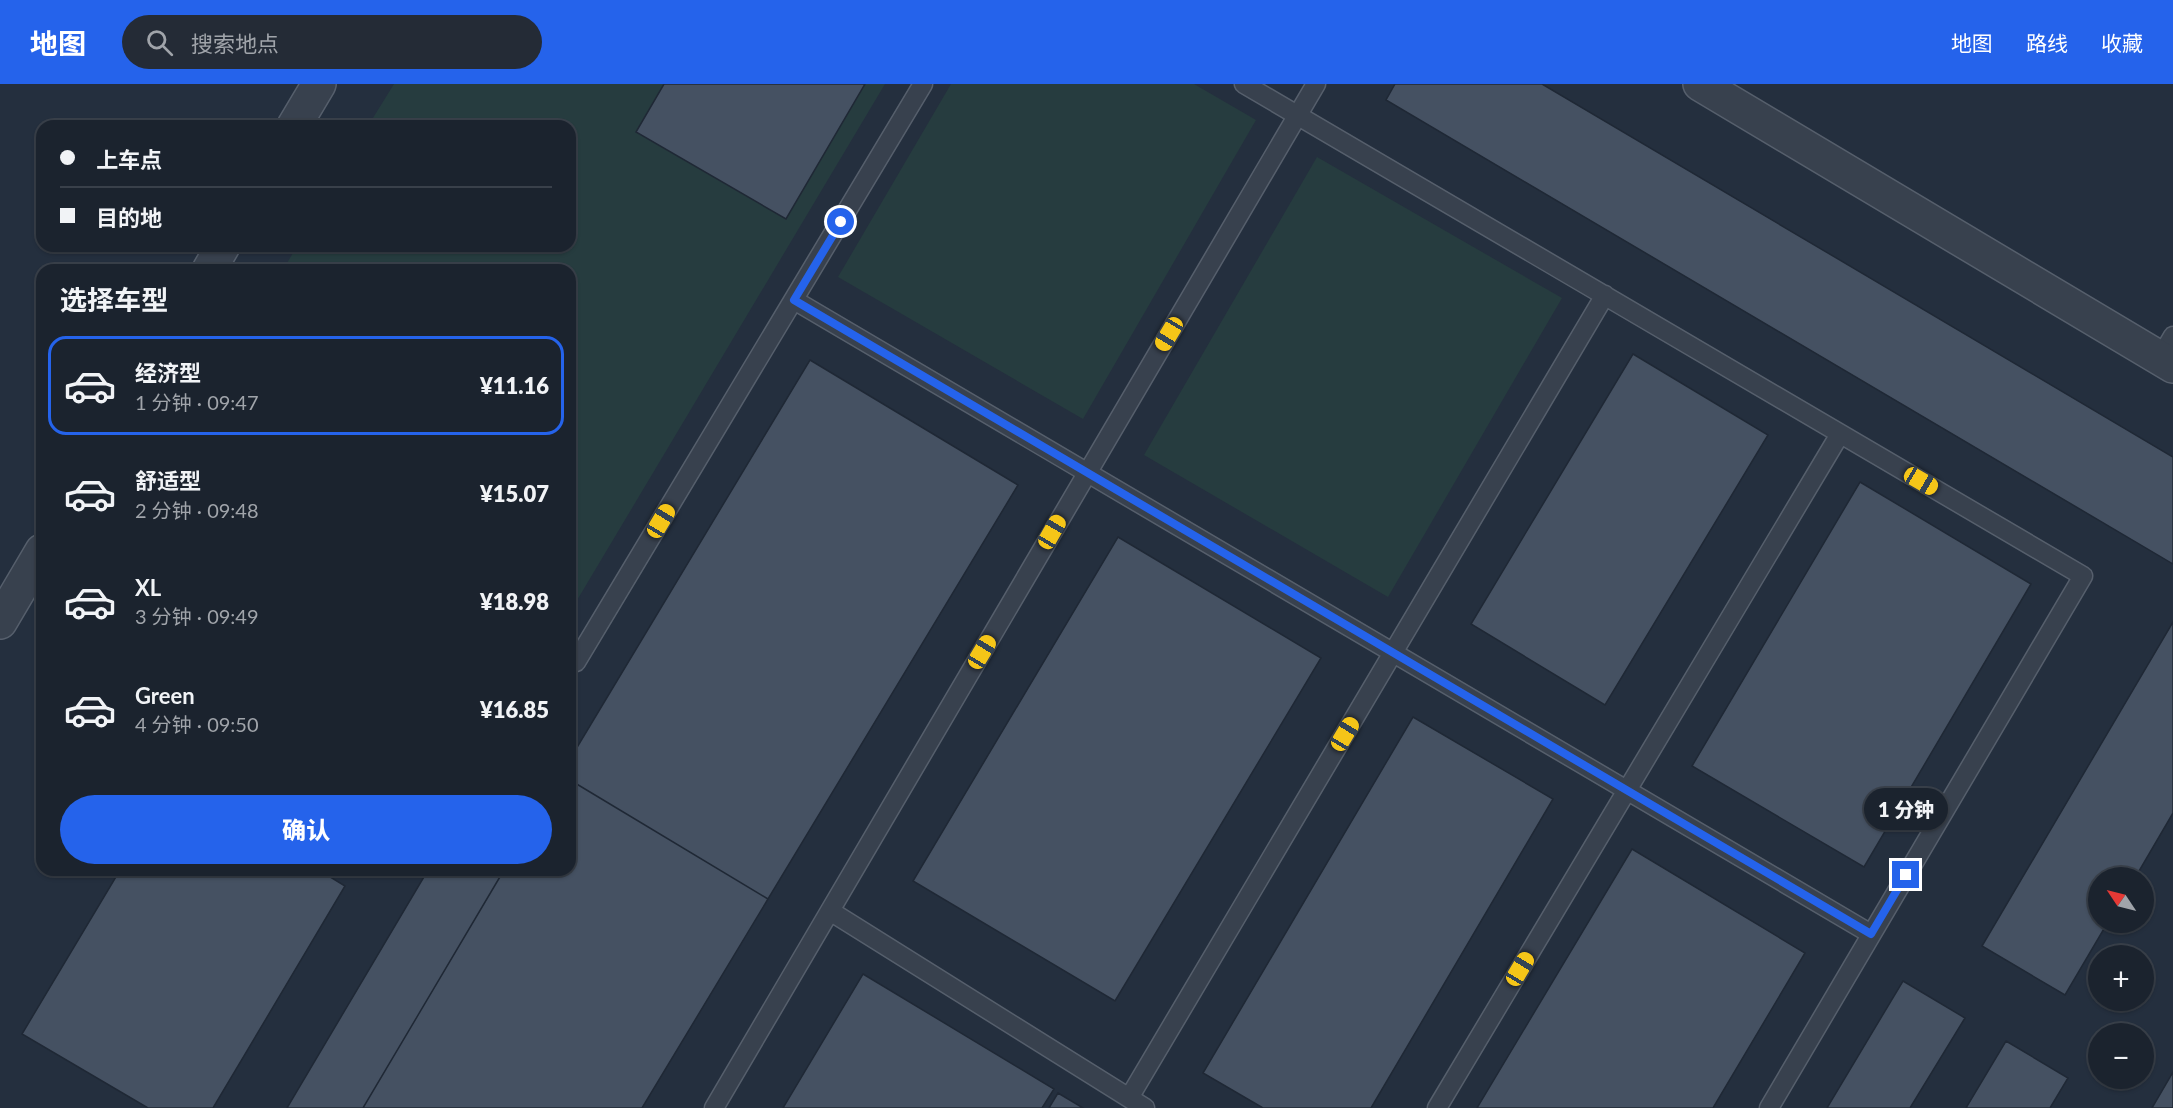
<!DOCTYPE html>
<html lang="zh">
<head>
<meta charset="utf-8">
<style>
	:root { --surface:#1b232e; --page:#242b36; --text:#f1f3f6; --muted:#a0a4aa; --line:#39404a; --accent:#2563eb }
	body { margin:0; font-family:Lato,"Noto Sans SC",sans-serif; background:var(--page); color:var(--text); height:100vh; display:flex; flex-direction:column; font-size:22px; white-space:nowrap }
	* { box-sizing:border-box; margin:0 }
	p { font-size:20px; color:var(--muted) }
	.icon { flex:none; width:33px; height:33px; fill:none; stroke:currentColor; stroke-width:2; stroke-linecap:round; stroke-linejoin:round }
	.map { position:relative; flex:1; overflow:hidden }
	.details { position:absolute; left:36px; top:180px; width:540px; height:612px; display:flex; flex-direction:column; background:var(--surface); border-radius:18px; box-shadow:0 2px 4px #0004,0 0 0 2px var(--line) }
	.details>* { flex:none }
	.hud { position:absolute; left:36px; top:36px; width:540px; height:132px; border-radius:18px; box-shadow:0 2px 4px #0004,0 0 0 2px var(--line); display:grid; align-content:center; height:132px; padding:0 24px; background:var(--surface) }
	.needle { width:39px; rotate:305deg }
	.fabs { position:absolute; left:2088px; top:783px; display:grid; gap:12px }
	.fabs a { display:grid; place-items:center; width:66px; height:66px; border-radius:50%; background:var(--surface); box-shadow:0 2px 4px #0004,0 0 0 2px var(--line); font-size:30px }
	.end { position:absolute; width:27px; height:27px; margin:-14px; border:8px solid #2563eb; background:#fff; box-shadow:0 0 0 3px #fff }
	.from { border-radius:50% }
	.bubble { position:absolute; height:42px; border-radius:21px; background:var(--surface); box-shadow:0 2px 4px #0004,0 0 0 2px var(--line); font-size:20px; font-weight:800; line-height:42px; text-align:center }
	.car { position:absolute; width:18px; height:36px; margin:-18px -9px; border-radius:8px; box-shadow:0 0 4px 2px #0007; background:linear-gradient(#f5c518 24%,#345 0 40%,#f5c518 0 76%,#345 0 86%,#f5c518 0) }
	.hud b { display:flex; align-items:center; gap:21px; height:57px; font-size:22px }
	.hud b+b { border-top:2px solid var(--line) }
	.hud i { width:15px; height:15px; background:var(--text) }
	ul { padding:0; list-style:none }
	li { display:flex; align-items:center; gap:18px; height:99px; margin:0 12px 9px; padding:0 12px; border:3px solid transparent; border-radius:18px }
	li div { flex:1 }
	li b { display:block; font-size:22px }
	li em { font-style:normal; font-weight:800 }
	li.active { border-color:var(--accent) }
	li>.icon { width:54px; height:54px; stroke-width:1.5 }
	h2 { padding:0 24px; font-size:27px; line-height:72px }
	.primary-button { display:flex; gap:12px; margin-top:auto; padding:12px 24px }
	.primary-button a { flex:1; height:69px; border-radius:36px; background:var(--accent); color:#fff; font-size:24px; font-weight:800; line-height:69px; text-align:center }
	header { display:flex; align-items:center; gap:36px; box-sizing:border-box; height:84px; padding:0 30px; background:var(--accent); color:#fff }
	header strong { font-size:28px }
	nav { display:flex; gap:33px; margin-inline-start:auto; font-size:21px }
	.search { width:420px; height:54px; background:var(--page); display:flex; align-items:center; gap:15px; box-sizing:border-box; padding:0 21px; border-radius:33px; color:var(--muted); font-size:22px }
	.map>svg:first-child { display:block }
	.green { fill:#263c3f }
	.building { fill:#455162; stroke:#1f2835; stroke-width:1.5 }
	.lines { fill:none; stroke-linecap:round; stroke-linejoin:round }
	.service-casing { stroke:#565f6c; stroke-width:21 }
	.minor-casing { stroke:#565f6c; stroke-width:36 }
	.service { stroke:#38414e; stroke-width:18 }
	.minor { stroke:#38414e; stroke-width:33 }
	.route { stroke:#2563eb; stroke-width:8 }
</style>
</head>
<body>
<header>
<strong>地图</strong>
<div class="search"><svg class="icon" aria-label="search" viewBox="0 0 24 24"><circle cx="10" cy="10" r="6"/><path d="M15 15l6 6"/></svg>搜索地点</div>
<nav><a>地图</a><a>路线</a><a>收藏</a></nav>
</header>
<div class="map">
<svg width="2173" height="1024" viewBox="0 0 2173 1024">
	<rect width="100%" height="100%" fill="#242f3e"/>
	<!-- green -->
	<path class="green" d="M394,0H885L570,528V186H283L297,162H570V42H368Z
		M951,0H1194L1256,36L1083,335L838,193Z
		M1317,73L1562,214L1388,513L1144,371Z"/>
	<!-- building -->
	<path class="building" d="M664,0H865L786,135L636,48Z
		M1395,0H1542L2173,373V480L1386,16Z
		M1633,270L1768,351L1605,621L1471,540Z
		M810,276L1018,401L768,815L570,696V675Z
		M1860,398L2031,500L1864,783L1692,682Z
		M1118,453L1321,574L1115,917L913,797Z
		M2173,538V729L2135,794H2098V838H2108L2065,911L1982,862Z
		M1413,633L1553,715L1371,1024H1263L1203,989Z
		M570,658L577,663L570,675Z
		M570,696L768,815L642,1024H363L504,786H570Z
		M1632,765L1805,869L1713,1024H1477Z
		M120,786H319L345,802L213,1024H148L22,950Z
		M428,786H504L363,1024H287Z
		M863,890L1054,1005L1042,1024H783Z
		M1903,897L1965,934L1910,1024H1827Z
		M2006,957L2068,994L2050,1024H1966Z
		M2173,988V1024H2152Z
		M1058,1009L1083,1024H1049Z"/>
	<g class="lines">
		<!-- service casing -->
		<g class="service-casing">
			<path id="service" d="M1244,0L2083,492L1769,1024
				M794,216L1871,850
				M2160,274L2173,252
				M576,578L923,0
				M830,827L1145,1024
				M1129,1014L1605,211
				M714,1024L1316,0
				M1437,1024L1840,350"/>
		</g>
		<!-- minor casing -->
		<g class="minor-casing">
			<path id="minor" d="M1700,0L2173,282
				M294,42L319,0
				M209,186L223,162
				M0,538L42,467"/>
		</g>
		<!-- service -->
		<use href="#service" class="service"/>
		<!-- minor -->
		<use href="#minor" class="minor"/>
	</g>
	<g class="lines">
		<!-- route -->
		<path class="route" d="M841,138L794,216L1871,850L1906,791"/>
	</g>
</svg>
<div class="fabs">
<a><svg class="needle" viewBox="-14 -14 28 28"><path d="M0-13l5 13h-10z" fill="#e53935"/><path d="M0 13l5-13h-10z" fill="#a0a4aa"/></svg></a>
<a>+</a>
<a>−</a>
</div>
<i class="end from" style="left:841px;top:138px"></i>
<i class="end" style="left:1906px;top:791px"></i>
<div class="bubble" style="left:1864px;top:704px;width:84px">1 分钟</div>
<i class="car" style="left:1169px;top:250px;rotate:211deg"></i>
<i class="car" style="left:1921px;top:397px;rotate:120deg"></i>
<i class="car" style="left:661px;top:437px;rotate:31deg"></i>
<i class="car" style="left:1052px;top:448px;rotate:30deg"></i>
<i class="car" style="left:982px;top:568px;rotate:31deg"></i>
<i class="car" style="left:1345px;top:650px;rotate:31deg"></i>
<i class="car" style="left:1520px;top:885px;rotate:31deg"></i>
<div class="hud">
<b><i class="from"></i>上车点</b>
<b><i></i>目的地</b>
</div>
<section class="details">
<h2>选择车型</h2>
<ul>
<li class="active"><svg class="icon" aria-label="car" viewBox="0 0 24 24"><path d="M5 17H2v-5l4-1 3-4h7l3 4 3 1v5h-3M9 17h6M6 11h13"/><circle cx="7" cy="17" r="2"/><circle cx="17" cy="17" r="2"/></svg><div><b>经济型</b><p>1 分钟 · 09:47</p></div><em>¥11.16</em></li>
<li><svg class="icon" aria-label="car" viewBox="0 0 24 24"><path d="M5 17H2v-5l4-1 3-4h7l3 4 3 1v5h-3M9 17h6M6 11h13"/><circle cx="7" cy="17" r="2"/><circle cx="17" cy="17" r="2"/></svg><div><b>舒适型</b><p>2 分钟 · 09:48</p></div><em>¥15.07</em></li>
<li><svg class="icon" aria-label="car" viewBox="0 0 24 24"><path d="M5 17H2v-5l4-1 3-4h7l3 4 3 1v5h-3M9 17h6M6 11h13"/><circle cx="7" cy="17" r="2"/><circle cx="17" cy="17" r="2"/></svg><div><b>XL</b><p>3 分钟 · 09:49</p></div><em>¥18.98</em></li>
<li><svg class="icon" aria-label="car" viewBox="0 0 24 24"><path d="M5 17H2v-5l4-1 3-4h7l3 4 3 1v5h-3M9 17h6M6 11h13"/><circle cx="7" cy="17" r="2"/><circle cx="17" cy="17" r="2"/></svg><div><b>Green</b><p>4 分钟 · 09:50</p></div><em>¥16.85</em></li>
</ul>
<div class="primary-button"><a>确认</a></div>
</section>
</div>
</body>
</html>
